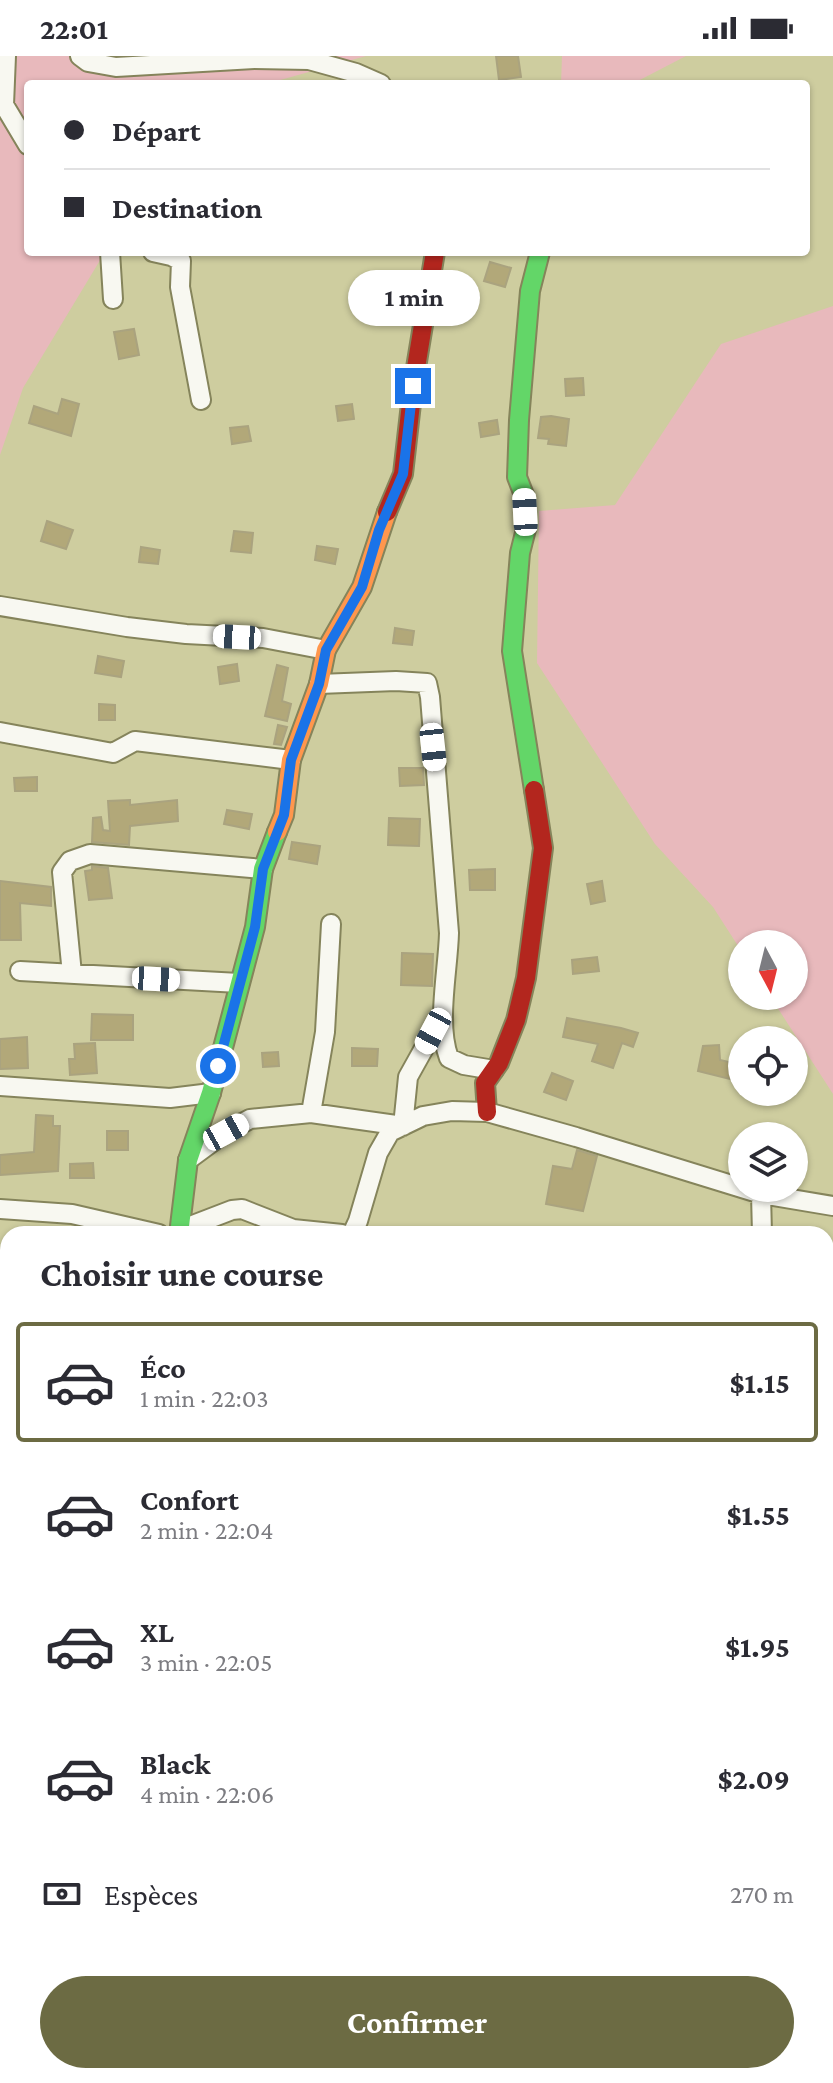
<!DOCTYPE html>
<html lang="fr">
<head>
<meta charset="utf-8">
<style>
	:root { --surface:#fff; --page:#f2f2f3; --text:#2b2b33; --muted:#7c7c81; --line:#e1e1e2; --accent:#6c6b43 }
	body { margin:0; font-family:"Crimson Pro",serif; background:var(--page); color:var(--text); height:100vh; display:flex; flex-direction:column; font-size:30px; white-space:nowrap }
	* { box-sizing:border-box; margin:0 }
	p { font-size:26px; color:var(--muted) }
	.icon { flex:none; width:44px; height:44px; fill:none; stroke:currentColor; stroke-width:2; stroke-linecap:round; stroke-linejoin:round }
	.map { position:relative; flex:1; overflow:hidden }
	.side { position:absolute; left:0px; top:1170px; width:834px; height:858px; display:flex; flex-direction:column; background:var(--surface); border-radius:24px 24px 0 0; box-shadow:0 2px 6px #0004 }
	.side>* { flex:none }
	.guide { position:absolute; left:24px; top:24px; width:786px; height:176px; border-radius:8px; box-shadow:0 2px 6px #0004; display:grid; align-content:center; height:176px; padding:0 40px; background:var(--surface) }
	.needle { width:52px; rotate:173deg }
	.buttons { position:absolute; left:728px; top:874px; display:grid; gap:16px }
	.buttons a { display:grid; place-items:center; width:80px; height:80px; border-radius:50%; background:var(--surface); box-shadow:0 2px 6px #0004; font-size:40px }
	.end { position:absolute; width:36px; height:36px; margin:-18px; border:10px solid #1a73e8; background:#fff; box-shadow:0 0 0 4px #fff }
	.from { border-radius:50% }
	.bubble { position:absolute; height:56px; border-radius:28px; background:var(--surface); box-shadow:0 2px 6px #0004; font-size:26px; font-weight:700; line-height:56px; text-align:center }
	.car { position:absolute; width:24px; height:48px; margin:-24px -12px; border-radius:10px; box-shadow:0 0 6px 2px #0007; background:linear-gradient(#fff 24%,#345 0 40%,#fff 0 76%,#345 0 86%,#fff 0) }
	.guide b { display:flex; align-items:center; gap:28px; height:76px; font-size:30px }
	.guide b+b { border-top:2px solid var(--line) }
	.guide i { width:20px; height:20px; background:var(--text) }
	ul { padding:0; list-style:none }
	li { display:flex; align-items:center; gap:24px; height:120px; margin:0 16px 12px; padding:0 24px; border:4px solid transparent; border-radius:8px }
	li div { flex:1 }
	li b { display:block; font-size:30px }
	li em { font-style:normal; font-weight:700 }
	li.selected { border-color:var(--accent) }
	li>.icon { width:72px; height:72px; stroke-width:1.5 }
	h2 { padding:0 40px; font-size:36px; line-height:96px }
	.pay { display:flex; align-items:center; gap:20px; height:88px; padding:0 40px; font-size:30px }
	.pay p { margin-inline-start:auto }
	.primary-button { display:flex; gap:16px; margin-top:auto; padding:16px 40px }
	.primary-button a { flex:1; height:92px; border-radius:48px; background:var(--accent); color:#fff; font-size:32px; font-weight:700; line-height:92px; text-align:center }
	.status { display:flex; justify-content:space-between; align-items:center; height:56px; padding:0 40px; background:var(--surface); direction:ltr }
	.status svg { height:22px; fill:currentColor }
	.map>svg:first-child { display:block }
	.green { fill:#e8b9bc }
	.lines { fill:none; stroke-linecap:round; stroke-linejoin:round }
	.stream { stroke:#978ec6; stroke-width:5 }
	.building { fill:#b2a879; stroke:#aaa37f; stroke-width:2 }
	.street-casing { stroke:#85845b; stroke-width:22 }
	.fast-casing { stroke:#85845b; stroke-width:22 }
	.slow-casing { stroke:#85845b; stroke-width:22 }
	.jam-casing { stroke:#85845b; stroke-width:22 }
	.street { stroke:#f8f8f1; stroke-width:18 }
	.fast { stroke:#63d668; stroke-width:18 }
	.slow { stroke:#ff974d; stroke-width:18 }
	.jam { stroke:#b3261e; stroke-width:18 }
	.route { stroke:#1a73e8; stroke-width:10 }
</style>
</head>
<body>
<div class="status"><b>22:01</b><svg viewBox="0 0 49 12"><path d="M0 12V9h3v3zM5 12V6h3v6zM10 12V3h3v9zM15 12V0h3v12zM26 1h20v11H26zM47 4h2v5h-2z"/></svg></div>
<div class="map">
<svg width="833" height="2027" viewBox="0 0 833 2027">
	<rect width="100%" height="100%" fill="#cecd9f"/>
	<!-- green -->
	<path class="green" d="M0,0H366L266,28H28V196H105L23,332L0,399Z
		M562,0H686L632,28H561Z
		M833,250V1038L770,940H794V888H742V896L713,851L655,788L537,607L539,455L615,449L721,288Z
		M826,1935L833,1936V2027H254V2020H826Z"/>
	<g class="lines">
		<!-- stream -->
		<path class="stream" d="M826,1751L833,1772"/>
	</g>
	<!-- building -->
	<path class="building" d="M496,0H518L521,21L499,24Z
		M490,206L511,212L505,231L484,225Z
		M134,273L139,299L119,303L114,276Z
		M583,322L584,339L566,340L565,323Z
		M62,343L79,348L71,380L29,367L34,350L58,358Z
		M352,348L354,363L338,365L336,350Z
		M551,360L569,363L566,390L548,388L549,383L538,382L541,361Z
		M497,364L499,378L481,381L479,367Z
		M248,370L251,385L232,388L230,372Z
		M47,465L73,474L66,493L41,485Z
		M234,475L253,477L251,497L231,495Z
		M317,490L338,493L335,508L315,504Z
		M141,491L160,494L158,508L139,506Z
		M395,572L414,575L412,589L393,587Z
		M98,600L124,605L121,621L95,617Z
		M237,608L239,625L220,628L218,611Z
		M277,609L288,612L282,645L291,648L287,665L265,660Z
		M99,648L115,649V664H99Z
		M278,669L287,671L281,689L274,688Z
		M399,712H423L424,729L400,730Z
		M37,721V735H15L14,722Z
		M130,744V749L177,744L178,765L130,770L129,789L92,786L93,762L101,761L103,774L110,775L108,745Z
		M227,754L252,758L249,773L224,768Z
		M389,762L420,763L419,790L388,789Z
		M292,786L320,790L317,808L289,803Z
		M92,810L108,812L112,842L89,844L85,815L92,814Z
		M495,813V834H470L469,814Z
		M0,825L51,831V850L20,847L21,884H0Z
		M602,825L605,845L591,848L587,828Z
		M402,897L433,898L432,930L401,929Z
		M597,901L599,915L573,918L572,904Z
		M92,958L133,959V984H91Z
		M567,962L621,972L638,977L633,991L622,987L613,1012L592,1005L598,988L563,981Z
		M27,981L28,1012L0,1013V983Z
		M95,987L97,1017L70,1019L69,1003H75L74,988Z
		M719,989L720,1004L742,1009V1026L698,1015L703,990Z
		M352,992L378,993L377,1010H352Z
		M278,996L279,1010L263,1011L262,997Z
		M552,1017L573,1025L566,1044L544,1036Z
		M36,1059L53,1060V1070H60L58,1115L0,1119V1099L34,1096Z
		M107,1075H128V1094H107Z
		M577,1094L597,1100L583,1155L546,1148L553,1110L572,1113Z
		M93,1107L94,1122H70V1108Z"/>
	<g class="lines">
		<!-- street casing -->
		<g class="street-casing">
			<path id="street" d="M6,0L4,49L28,89
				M80,0L88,6L116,11L254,3L309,4L356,17L381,28
				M110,196L113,243
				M153,196L171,200L181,205L180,231L201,344
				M0,550L127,571L186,578L263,582L326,594
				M319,628L396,625L427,627L430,641L449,877C448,915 436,968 449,1002L464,1009L494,1014
				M0,676L113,697L135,685L291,704
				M20,915L239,927
				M72,918L62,816L70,805L90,798L263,813
				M0,1030L170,1042L211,1037
				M311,1057L325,976L331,868
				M188,1104L226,1076L250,1063L311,1057L403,1070L408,1021L442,960
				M761,1138L762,1178
				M0,1153L72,1158L159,1178
				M183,1178L193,1169L232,1154L242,1153L293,1173L342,1178
				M352,1178L358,1165L378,1097L390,1076L423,1060L452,1055L487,1056L576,1081L761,1138L833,1150
				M0,1286H8
				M826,1303L833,1314
				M0,1420H8
				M826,1492L833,1503
				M0,1601L8,1585
				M0,1737L8,1738
				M209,2020L210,2027
				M0,2024L12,2027"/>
		</g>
		<!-- fast casing -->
		<g class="fast-casing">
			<path id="fast" d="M534,734L512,595L520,497L526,473L524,439L517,421L519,364L530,235L540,196
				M179,1178L188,1104L211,1037L255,871L263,813L277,776"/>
		</g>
		<!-- slow casing -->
		<g class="slow-casing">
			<path id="slow" d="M277,776L284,759L291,704L319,628L326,594L362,531L387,456"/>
		</g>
		<!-- jam casing -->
		<g class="jam-casing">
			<path id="jam" d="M387,456L403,418L413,330L435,196
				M487,1056L485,1027L499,1007L516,964L526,922L543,792L534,734"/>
		</g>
		<!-- street -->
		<use href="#street" class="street"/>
		<!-- fast -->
		<use href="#fast" class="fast"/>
		<!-- slow -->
		<use href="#slow" class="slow"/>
		<!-- jam -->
		<use href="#jam" class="jam"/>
	</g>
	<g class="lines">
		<!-- route -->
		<path class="route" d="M218,1010L255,871L263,813L284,759L291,704L319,628L326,594L362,531L379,474L403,418L413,330"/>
	</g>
</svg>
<div class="buttons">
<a><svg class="needle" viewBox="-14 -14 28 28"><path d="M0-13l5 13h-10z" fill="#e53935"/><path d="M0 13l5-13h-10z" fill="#7c7c81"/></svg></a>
<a><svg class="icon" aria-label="locate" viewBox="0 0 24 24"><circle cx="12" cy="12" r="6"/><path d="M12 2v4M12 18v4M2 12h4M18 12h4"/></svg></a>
<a><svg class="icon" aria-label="layers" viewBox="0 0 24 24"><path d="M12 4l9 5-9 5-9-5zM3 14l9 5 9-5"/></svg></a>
</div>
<i class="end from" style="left:218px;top:1010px"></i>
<i class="end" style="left:413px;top:330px"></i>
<div class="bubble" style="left:348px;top:214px;width:132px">1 min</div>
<i class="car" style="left:525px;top:456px;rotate:357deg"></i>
<i class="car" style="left:237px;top:581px;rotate:273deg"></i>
<i class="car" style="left:433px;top:691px;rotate:174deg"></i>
<i class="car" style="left:156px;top:923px;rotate:93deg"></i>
<i class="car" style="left:433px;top:975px;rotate:208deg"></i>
<i class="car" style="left:226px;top:1076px;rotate:61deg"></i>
<div class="guide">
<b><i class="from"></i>Départ</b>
<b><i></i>Destination</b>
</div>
<section class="side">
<h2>Choisir une course</h2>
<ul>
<li class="selected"><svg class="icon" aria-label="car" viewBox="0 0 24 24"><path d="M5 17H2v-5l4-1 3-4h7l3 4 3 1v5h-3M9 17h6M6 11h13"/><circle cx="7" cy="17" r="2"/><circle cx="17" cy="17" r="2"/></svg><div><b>Éco</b><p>1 min · 22:03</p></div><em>$1.15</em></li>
<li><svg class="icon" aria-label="car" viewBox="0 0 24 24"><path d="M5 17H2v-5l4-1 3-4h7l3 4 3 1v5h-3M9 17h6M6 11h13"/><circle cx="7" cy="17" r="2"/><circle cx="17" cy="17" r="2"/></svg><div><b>Confort</b><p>2 min · 22:04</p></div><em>$1.55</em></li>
<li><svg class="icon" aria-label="car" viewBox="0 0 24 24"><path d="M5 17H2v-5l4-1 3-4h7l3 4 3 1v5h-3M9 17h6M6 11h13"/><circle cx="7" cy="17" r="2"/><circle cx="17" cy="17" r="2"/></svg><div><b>XL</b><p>3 min · 22:05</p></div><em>$1.95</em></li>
<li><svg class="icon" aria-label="car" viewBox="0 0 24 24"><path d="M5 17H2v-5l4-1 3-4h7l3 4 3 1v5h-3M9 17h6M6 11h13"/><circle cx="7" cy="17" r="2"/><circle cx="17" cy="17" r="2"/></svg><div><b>Black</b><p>4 min · 22:06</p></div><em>$2.09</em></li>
</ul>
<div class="pay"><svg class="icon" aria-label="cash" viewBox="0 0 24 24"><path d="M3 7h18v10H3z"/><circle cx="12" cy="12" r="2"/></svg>Espèces<p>270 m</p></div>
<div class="primary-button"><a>Confirmer</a></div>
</section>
</div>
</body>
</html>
